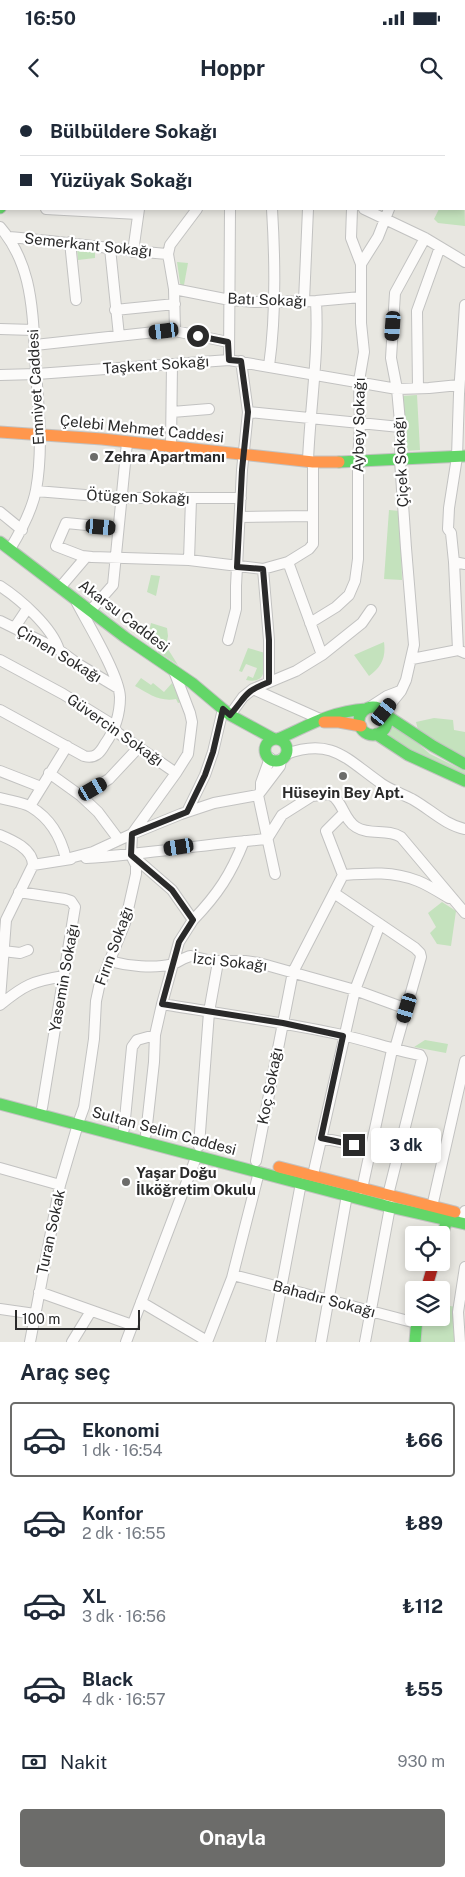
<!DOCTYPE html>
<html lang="tr">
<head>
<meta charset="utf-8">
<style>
	:root { --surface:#fff; --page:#f2f2f3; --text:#1f2937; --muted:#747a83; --line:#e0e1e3; --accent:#6c6c6a }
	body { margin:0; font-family:"Public Sans",sans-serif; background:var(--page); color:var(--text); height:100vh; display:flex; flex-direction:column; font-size:19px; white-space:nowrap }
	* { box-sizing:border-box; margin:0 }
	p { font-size:16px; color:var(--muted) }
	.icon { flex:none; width:28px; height:28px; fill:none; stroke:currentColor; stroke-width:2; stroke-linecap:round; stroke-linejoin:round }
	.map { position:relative; height:1242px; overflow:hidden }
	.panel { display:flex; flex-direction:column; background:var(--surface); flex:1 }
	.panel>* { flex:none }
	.banner { position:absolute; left:0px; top:0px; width:465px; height:110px; box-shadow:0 2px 8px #0003; display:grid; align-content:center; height:110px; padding:0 20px; background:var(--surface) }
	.controls { position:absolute; left:405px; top:1126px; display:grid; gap:10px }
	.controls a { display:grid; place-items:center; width:45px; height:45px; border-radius:5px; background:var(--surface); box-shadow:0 2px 8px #0003; font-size:25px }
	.scale { position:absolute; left:15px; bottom:12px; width:125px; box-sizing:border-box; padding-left:5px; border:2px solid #2a2a2a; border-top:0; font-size:14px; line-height:18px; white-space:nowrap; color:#2a2a2a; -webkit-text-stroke:4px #fff; paint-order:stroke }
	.end { position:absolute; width:22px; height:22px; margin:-11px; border:6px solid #2a2a2a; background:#fff; box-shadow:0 0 0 2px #fff }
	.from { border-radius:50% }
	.bubble { position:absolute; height:35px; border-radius:5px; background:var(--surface); box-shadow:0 2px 8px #0003; font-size:16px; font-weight:700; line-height:35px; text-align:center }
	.car { position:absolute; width:15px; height:30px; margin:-15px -8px; border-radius:6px; box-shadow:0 0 4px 1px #0007; background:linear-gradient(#222 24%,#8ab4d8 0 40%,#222 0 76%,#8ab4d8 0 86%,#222 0) }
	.banner b { display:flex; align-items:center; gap:18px; height:48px; font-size:19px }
	.banner b+b { border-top:1px solid var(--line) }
	.banner i { width:12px; height:12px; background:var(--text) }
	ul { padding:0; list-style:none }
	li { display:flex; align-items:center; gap:15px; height:75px; margin:0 10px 8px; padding:0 10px; border:2px solid transparent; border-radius:5px }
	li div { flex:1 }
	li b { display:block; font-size:19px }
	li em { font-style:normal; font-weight:700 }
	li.selected { border-color:var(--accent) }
	li>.icon { width:45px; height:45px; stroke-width:1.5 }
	h2 { padding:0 20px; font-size:22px; line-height:60px }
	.pay { display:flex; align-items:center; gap:12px; height:55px; padding:0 20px; font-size:19px }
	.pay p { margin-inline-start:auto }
	.action { display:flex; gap:10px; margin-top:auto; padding:10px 20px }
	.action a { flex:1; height:58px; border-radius:5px; background:var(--accent); color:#fff; font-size:20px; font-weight:700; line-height:58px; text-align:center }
	.status { display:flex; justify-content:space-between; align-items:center; height:35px; padding:0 25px; background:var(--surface); direction:ltr }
	.status svg { height:14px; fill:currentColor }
	header { display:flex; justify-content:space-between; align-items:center; height:65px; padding:0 20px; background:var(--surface); font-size:22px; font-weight:700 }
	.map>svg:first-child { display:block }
	.green { fill:#c4e2bd }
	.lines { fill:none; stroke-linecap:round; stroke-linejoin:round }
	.street-casing { stroke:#c2c2c1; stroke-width:12 }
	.fast-casing { stroke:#c2c2c1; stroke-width:13 }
	.slow-casing { stroke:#c2c2c1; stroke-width:13 }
	.jam-casing { stroke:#c2c2c1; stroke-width:13 }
	.street { stroke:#fcfbfa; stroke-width:10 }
	.fast { stroke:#63d668; stroke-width:11 }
	.slow { stroke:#ff974d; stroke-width:11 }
	.jam { stroke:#b3261e; stroke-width:11 }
	.route { stroke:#2a2a2a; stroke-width:6 }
	.poi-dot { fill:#6c6c6a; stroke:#fff; stroke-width:2 }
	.labels { text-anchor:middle; stroke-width:4.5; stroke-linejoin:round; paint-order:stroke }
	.street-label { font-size:15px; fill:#2a2a2a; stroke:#fff }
	.poi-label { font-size:15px; font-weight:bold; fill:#2a2a2a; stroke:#fff; text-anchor:start }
</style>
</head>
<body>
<div class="status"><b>16:50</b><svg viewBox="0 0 49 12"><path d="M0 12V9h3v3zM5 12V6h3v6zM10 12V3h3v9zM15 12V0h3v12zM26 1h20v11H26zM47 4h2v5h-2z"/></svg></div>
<header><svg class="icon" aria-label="back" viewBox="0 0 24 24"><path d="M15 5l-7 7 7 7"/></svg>Hoppr<svg class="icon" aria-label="search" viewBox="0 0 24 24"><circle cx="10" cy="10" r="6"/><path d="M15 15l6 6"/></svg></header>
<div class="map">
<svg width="465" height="1242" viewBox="0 0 465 1242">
	<rect width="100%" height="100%" fill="#e8e7e1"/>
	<!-- green -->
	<path class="green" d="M464,87L465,126L438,123L434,119L439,109H464Z
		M77,148L95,151V158L78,160Z
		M177,162L188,163L184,185H181L180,183Z
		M417,295L420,350L405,351L402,296Z
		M389,410L400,411L402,480L384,479Z
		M151,475L160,476L156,496L147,492Z
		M151,523L167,528L168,536L166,546L178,565L158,552L160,547L152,543L153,538L148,537Z
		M384,542C386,557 382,567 369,576L354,555Z
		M248,548L265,553C264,569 267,584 246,580L248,576L253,578L257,568L246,564L242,572L239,571Z
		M141,578L151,585L153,583L164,592L172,583L181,602L178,603L176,599C160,602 149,594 135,586Z
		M434,618L453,620L454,630L465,632V661L419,634L416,622Z
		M393,625L405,632L430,654L465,671V677L391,641C387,634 390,631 393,625Z
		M442,802L456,811L451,846L437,844L430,833L436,827L428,813Z
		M425,940L448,944L446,953L414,947Z
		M441,1204L455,1207L457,1242H418L421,1218H441Z"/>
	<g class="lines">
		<!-- street casing -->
		<g class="street-casing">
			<path id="street" d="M48,0V1
				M208,0L209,1
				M257,0L258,1
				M141,1L142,0
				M319,1V0
				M363,1V0
				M453,1V0
				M464,9H465
				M46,109L138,114
				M364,109L425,138L465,162
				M0,127C13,142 22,161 27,181C34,210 34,242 36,272C39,311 43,351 36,390C32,411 21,431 10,449
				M8,137C62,141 114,150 168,154
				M70,142L76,200
				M110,148L119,236
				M133,152L139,109
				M361,164L378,137L389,109
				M174,189L230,200L255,202L316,201L361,197
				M304,201L308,109
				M465,205L459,294L457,357L449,408L448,429L451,433L454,462L458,550L465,553
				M115,210L175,204
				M0,229L34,230
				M175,231L174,189L168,154L170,145L197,109
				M35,245L164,231H175L228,242
				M229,260L230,109
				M269,266C276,217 275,158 272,109
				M0,275L37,274L229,260L397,289L429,288L459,285
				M418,288L417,211L440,147
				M172,312L209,309
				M248,312L400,327
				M171,347L172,264
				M308,361C310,308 319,255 316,201
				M36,391L122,398H241
				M0,412L22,430
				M240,417L313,416
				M118,428L66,423L56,446L82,456L92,457L189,460L263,469L288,462L309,449L313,444V362
				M189,460L191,399
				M288,462L322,555
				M454,462L465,464
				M263,469L269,540V582
				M63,484L86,457
				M0,486C20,499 52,527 59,550
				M91,510L113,485L127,343
				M0,521L59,550L78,564L118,588
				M310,523L336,507L349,495L355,481L358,459V362L360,324L359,281L364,252L361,223V164L351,138L352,109
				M15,527L27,509
				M228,540L236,509V486L242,370L248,312L241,261
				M412,559L458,550
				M0,560L63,594L110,623L118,633L176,673
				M253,589L320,619
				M370,607L387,596L400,591
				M0,610L84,656C95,659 100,653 105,644C115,630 120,615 120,597C119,575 88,524 77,503
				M384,612L401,591L406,580L414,545L406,448L400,360L401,333L397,289L391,258L395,193L425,138
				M230,615L243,597L253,589L296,571L322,555L362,523L371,510
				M286,654C333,637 347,660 382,684C391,690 402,694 412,699C430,709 445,725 465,729
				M0,671L41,687
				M49,673L81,696L98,712L119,740
				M261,691V683L270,658
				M258,695L275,774
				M258,695L280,666L281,659
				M81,696L109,679L139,647
				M0,698C10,701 23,702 31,707C51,719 61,737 66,759L93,752L132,734L176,673L188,654L192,622L190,613L174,571
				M30,706L67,646
				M187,712L205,675L213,652L223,609
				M0,735C12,740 33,749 33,765L71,759
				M267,739L282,715L312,696L329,694C343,700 343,719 356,727C370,736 387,728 401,737L465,813
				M134,757L172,790L193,820L179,842L162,904L155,935L154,962L146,1034
				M86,758C147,754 206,744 267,739
				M343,775C369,773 393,771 418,781C428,785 439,792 449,798
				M343,775L326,731L344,713
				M19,792L65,799L71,801L75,807L42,1008
				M334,793L415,848L420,853L421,857L396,945L392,950L362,1089
				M193,820C218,794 231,774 244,741
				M3,851L20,853L28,850
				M109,861C128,866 154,869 173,864C179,862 184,857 191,856L212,861H245L259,863L355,890L407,909
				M0,899L6,820L33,765
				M162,904C222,914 283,922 342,935C369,941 394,950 420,955L422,959L388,1095L390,1107L365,1242
				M0,905C24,885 33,881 64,876
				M80,1018L84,1007L94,939L96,901L99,887L125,823L136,774V765L131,755L132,734L181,714L214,703L258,695
				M124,1029L132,947L137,940L155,935
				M321,1038L371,1048
				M199,1046L209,912L218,862
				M256,1061L293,872L343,775
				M0,1068L60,1085
				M313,1075L355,890L380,824
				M432,1107L465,961
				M464,1115L465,1111
				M233,1175L416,1223
				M39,1192L132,1225
				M141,1202L207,1241
				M0,1209L35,1214
				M30,1242L60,1085L78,1024
				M72,1242L91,1211
				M126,1242L197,1055
				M207,1242L232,1178L259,1072
				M271,1242L301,1083
				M321,1242L347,1095
				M460,1242L458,1212L465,1167"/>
		</g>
		<!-- fast casing -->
		<g class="fast-casing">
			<path id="fast" d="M402,0L406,1
				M194,1L197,0
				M464,22L465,23
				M0,108L1,107
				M339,362L465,356
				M0,442L126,538L192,583L230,615L274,639
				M359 621a14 14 0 1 1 28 0a14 14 0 1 1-28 0Z
				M386,615L433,646L465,664
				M376,634L408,655L465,681
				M278,639C310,625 329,612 366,609
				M265 650a11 11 0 1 1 22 0a11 11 0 1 1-22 0Z
				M0,1004L390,1107L465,1124
				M441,1139L447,1120
				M415,1242L417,1218"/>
		</g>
		<!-- slow casing -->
		<g class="slow-casing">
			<path id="slow" d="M98,0V1
				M0,332L102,339L313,362H339
				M324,622H339L361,626
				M279,1067L455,1112"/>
		</g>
		<!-- jam casing -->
		<g class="jam-casing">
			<path id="jam" d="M427,0L432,1
				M426,1190L434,1162"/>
		</g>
		<!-- street -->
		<use href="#street" class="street"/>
		<!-- fast -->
		<use href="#fast" class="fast"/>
		<!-- slow -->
		<use href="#slow" class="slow"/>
		<!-- jam -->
		<use href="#jam" class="jam"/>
	</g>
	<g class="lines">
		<!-- route -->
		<path class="route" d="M198,236L228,242L229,260L241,261L248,312L242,370L237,467L263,469L269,540V582C243,592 247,596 230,615L223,609L213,652L205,675L187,712L132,734L131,755L172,790L193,820L179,842L162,904L283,923L343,936L321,1038L354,1045"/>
	</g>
	<!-- markers -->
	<g class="poi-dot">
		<circle cx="94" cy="357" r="5"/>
		<circle cx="343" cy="676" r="5"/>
		<circle cx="126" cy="1082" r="5"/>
	</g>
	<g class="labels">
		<!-- street labels -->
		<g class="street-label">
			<text transform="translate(88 145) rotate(6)" y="5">Semerkant Sokağı</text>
			<text transform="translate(267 200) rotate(2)" y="5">Batı Sokağı</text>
			<text transform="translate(156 265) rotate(-4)" y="5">Taşkent Sokağı</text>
			<text transform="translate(36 287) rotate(-93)" y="5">Emniyet Caddesi</text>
			<text transform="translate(359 325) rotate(-89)" y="5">Aybey Sokağı</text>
			<text transform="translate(142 329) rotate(6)" y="5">Çelebi Mehmet Caddesi</text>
			<text transform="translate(401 362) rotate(-93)" y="5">Çiçek Sokağı</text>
			<text transform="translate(138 397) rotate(2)" y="5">Ötügen Sokağı</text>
			<text transform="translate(124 516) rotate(37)" y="5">Akarsu Caddesi</text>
			<text transform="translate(59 554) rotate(31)" y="5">Çimen Sokağı</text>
			<text transform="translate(115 630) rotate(35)" y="5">Güvercin Sokağı</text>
			<text transform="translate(114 846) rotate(-70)" y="5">Fırın Sokağı</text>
			<text transform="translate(230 862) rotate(6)" y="5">İzci Sokağı</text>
			<text transform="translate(64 878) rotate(-80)" y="5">Yasemin Sokağı</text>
			<text transform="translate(270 986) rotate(-79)" y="5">Koç Sokağı</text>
			<text transform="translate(164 1031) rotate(15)" y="5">Sultan Selim Caddesi</text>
			<text transform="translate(51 1132) rotate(-78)" y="5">Turan Sokak</text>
			<text transform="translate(324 1199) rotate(15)" y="5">Bahadır Sokağı</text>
		</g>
		<!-- poi labels -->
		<g class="poi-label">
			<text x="104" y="362">Zehra Apartmanı</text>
			<text x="343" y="698" text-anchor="middle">Hüseyin Bey Apt.</text>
			<text x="136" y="1078">Yaşar Doğu<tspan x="136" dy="17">İlköğretim Okulu</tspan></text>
		</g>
	</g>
</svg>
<div class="controls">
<a><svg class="icon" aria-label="locate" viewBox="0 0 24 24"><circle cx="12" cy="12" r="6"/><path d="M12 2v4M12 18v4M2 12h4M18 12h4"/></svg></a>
<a><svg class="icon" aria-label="layers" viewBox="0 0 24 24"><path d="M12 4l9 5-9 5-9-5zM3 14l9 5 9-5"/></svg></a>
</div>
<div class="scale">100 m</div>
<i class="end from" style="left:198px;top:236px"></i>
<i class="end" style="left:354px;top:1045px"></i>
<div class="bubble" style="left:371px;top:1028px;width:70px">3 dk</div>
<i class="car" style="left:393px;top:226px;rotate:184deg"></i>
<i class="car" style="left:164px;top:231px;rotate:263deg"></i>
<i class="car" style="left:101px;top:427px;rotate:95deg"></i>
<i class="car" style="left:384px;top:612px;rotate:39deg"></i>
<i class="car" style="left:93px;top:689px;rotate:60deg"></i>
<i class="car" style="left:179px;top:747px;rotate:261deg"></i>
<i class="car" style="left:407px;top:908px;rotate:197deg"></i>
<div class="banner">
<b><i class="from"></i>Bülbüldere Sokağı</b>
<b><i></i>Yüzüyak Sokağı</b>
</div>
</div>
<section class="panel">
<h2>Araç seç</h2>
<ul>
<li class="selected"><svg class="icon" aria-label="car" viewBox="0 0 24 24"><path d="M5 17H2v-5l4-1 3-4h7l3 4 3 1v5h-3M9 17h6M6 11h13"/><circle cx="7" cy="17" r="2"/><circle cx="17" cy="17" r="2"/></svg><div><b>Ekonomi</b><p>1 dk · 16:54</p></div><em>₺66</em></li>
<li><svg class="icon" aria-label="car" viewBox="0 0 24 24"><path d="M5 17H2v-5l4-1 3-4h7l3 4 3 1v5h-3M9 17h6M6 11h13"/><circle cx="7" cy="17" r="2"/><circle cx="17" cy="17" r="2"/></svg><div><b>Konfor</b><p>2 dk · 16:55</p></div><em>₺89</em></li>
<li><svg class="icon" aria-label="car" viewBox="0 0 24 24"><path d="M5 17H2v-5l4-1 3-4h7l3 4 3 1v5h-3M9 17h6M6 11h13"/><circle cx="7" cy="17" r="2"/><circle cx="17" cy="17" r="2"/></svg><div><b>XL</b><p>3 dk · 16:56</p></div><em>₺112</em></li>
<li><svg class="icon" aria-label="car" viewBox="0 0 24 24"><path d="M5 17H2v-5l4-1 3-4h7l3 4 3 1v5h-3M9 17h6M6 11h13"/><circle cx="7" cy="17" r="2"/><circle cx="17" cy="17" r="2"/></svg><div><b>Black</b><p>4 dk · 16:57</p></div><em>₺55</em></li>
</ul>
<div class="pay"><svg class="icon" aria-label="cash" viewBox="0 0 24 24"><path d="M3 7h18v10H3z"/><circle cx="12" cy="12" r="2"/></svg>Nakit<p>930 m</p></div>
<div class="action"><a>Onayla</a></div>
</section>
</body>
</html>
